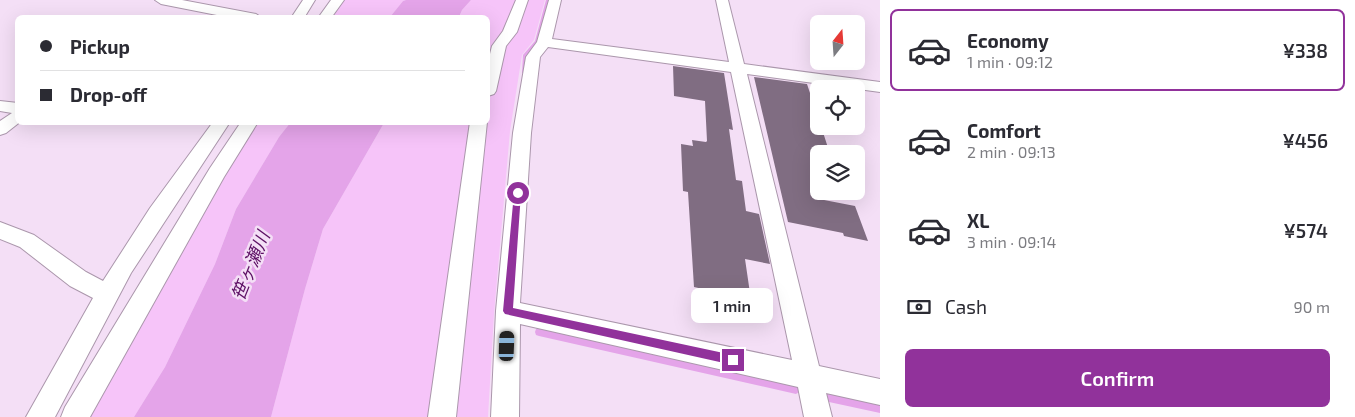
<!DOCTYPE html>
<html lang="en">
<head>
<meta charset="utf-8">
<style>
	:root { --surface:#fff; --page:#f7f7f7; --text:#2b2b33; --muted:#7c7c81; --line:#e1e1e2; --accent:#91329b }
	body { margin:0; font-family:"Exo 2","Noto Sans JP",sans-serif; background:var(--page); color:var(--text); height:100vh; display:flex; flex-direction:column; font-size:19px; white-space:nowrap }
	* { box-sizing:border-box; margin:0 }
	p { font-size:16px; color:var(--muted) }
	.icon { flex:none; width:28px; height:28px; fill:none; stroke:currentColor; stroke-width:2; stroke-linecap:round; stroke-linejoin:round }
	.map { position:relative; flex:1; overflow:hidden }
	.side { display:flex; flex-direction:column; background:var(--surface); width:475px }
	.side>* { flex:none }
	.top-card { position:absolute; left:15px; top:15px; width:475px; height:110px; border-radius:8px; box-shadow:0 5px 20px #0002; display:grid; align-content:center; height:110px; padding:0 25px; background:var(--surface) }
	.needle { width:32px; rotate:17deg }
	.fabs { position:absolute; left:810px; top:15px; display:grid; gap:10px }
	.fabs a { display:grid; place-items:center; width:55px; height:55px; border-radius:8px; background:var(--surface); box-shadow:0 5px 20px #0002; font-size:25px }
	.end { position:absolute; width:22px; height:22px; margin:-11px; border:6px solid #91329b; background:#fff; box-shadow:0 0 0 2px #fff }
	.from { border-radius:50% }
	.bubble { position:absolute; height:35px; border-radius:8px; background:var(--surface); box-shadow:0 5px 20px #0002; font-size:16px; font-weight:600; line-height:35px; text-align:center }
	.car { position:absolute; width:15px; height:30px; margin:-15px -8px; border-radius:6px; box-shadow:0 0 4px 1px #0007; background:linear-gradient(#222 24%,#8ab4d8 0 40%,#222 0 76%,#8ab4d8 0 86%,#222 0) }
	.top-card b { display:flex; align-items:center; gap:18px; height:48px; font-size:19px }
	.top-card b+b { border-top:1px solid var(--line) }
	.top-card i { width:12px; height:12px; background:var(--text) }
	ul { padding:9px 0 0; list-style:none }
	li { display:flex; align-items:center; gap:15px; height:82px; margin:0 10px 8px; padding:0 15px; border:2px solid transparent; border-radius:8px }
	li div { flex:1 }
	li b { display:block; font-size:19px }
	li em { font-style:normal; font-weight:600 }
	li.selected { border-color:var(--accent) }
	li>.icon { width:45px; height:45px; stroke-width:1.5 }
	.pay { display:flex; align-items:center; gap:12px; height:55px; padding:0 25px; font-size:19px }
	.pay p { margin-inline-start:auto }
	.cta { display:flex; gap:10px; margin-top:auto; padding:10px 25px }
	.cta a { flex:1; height:58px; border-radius:8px; background:var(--accent); color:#fff; font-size:20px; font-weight:600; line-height:58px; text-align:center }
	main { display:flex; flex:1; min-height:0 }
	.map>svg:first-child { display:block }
	.green { fill:#f6c4f9 }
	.water { fill:#e4a4e9 }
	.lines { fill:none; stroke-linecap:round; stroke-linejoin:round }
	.stream { fill:#e4a4e9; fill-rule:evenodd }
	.building { fill:#806d82 }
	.minor-casing { stroke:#ab97ac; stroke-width:2 }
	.minor { fill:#fff; fill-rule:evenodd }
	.route { fill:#91329b }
	.labels { text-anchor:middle; stroke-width:5; stroke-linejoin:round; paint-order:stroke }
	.water-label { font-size:18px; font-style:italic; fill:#5d1064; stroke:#f4dff6 }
</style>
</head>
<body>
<main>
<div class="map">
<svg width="880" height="417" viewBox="0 0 880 417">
	<rect width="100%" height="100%" fill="#f4dff6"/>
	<!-- green -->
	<path class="green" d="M341,0H406L403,1L390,17L327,18Z
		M471,0H518L506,32L495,45L488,75V18H459L462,10Z
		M524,0H545L534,40L522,55L510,131L494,314L488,417H450L484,123L488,122C488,81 508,37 524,0Z
		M256,123H291L279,137L236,209L215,264L165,367L134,417H86Z
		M384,123H475L436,417H271L305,289L323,229Z"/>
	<!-- water -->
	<path class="water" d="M406,0H471L462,10L459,17H390L403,1Z
		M291,122L384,123L323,229L305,289L271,417H134L165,367L215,264L236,209L279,137Z"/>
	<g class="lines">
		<!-- stream -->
		<path class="stream" d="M546,0H550L539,41L529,55L527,72L526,73H522L523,55L535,41Z
			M539,328L796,384L799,386L801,389L799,392L796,394L539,336L536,335L535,332L536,329Z
			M829,392L880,403V413L829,402L826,400L824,397L826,394Z"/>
	</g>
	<!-- building -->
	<path class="building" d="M673,66L724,73L733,130L729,129L736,180L742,181L746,211L759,214L770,264L745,259L751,300L694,287L688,192L683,191L681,144L693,146L692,140L706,142L707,141L705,101L674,96Z
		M754,77L807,84L819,120V126H821L830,154H819V199L855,206L868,241L844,236L843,233L788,222Z"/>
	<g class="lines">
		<!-- minor casing -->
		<g class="minor-casing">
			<path id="minor" d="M155,0H182L256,14L262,18H232L161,4Z
				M303,0H315L304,18H291Z
				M331,0H344L331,18H318Z
				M516,0H528L517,32L506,46L496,91L494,94L488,96V62L492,46L503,31Z
				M549,0H561L552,39L729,62L716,0H728L744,64L880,82V92L747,74L819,366L880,379V405L826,393L832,417H804L798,387L520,324L519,417H491L496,311L513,133L526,57L537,42ZM548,47L731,72L792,360L520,303L531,133L540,57Z
				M0,101L18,103V122H20L6,133L0,135V121L12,113L0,111Z
				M213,122H230L131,273L55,417H26L93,298L70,286L20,247L0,239V222L34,235L86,272L103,281L150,208Z
				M241,122H258L224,177L90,417H61L65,407L210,168Z
				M470,122H487L456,417H428Z"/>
		</g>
		<!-- minor -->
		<use href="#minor" class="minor"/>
	</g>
	<!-- route -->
	<path class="route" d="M518,190L521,193L513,308L733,355L738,360L737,363L733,365L505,314L503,311L514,193Z"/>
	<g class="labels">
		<!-- water labels -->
		<g class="water-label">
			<text transform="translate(251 266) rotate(-68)" y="6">笹ヶ瀬川</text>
		</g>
	</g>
</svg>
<div class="fabs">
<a><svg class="needle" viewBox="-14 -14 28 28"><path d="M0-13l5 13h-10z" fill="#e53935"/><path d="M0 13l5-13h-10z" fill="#7c7c81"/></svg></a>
<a><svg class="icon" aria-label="locate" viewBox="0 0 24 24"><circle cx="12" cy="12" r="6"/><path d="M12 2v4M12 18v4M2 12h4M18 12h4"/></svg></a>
<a><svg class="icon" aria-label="layers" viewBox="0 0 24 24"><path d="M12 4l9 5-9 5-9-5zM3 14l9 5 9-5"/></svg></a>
</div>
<i class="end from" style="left:518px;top:193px"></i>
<i class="end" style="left:733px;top:360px"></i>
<div class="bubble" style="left:691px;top:288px;width:82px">1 min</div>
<i class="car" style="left:507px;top:346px;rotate:2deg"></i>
<div class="top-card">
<b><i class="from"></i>Pickup</b>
<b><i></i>Drop-off</b>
</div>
</div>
<section class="side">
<ul>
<li class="selected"><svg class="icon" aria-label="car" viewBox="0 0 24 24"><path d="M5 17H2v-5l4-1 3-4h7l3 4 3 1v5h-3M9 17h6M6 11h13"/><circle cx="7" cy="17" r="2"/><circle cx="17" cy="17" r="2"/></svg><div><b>Economy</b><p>1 min · 09:12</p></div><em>¥338</em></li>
<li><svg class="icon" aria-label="car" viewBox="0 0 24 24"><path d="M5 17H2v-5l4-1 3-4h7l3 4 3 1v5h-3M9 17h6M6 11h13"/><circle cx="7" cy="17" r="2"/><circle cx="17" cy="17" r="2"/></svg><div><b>Comfort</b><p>2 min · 09:13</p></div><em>¥456</em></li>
<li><svg class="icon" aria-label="car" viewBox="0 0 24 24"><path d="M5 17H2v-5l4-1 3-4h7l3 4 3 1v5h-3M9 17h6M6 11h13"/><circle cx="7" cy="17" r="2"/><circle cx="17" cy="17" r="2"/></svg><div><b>XL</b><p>3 min · 09:14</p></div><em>¥574</em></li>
</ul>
<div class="pay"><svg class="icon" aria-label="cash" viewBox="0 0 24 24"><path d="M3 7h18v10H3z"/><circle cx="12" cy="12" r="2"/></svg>Cash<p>90 m</p></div>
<div class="cta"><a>Confirm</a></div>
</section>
</main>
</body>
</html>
